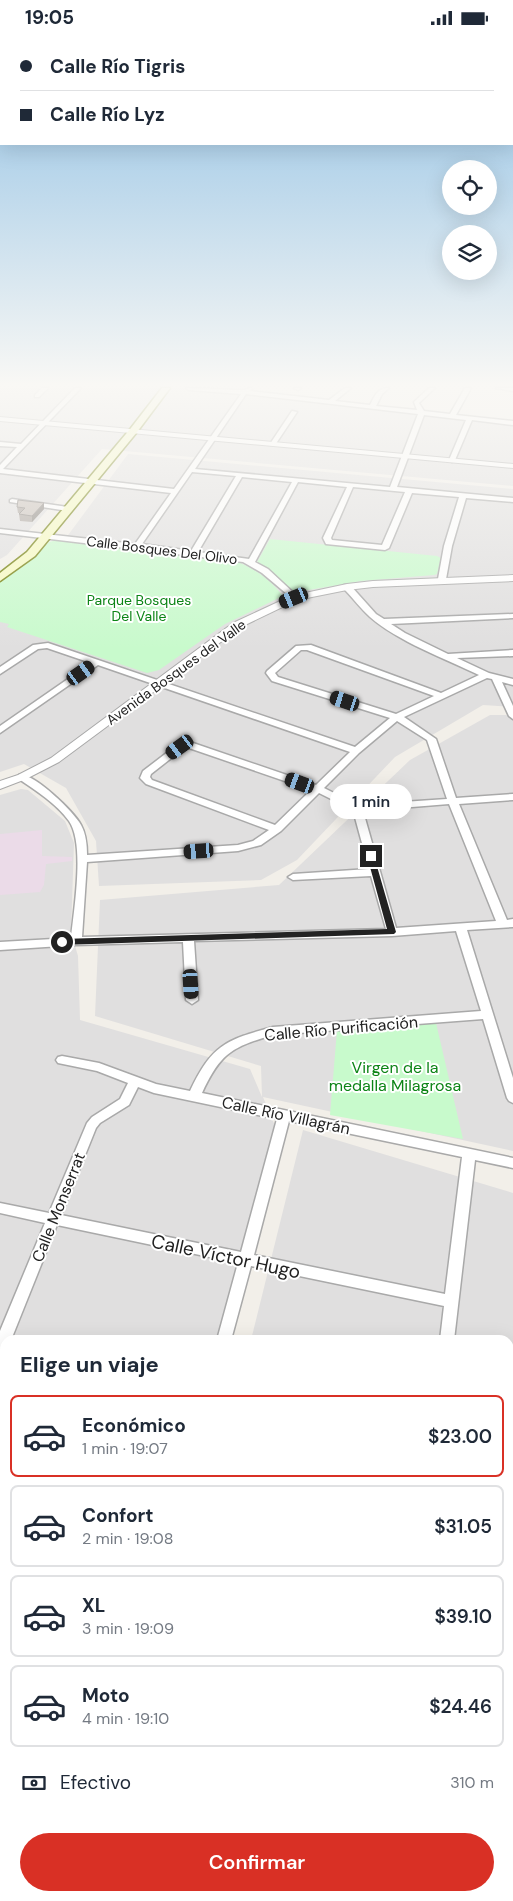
<!DOCTYPE html>
<html lang="es">
<head>
<meta charset="utf-8">
<style>
	:root { --surface:#fff; --page:#f2f2f3; --text:#1f2937; --muted:#747a83; --line:#e0e1e3; --accent:#d93025 }
	body { margin:0; font-family:"DM Sans",sans-serif; background:var(--page); color:var(--text); height:100vh; display:flex; flex-direction:column; font-size:19px; white-space:nowrap }
	* { box-sizing:border-box; margin:0 }
	p { font-size:16px; color:var(--muted) }
	.icon { flex:none; width:28px; height:28px; fill:none; stroke:currentColor; stroke-width:2; stroke-linecap:round; stroke-linejoin:round }
	.map { position:relative; flex:1; overflow:hidden }
	.side { position:absolute; left:0px; top:1300px; width:514px; height:566px; display:flex; flex-direction:column; background:var(--surface); border-radius:15px 15px 0 0; box-shadow:0 5px 20px #0002 }
	.side>* { flex:none }
	.hud { position:absolute; left:0px; top:0px; width:514px; height:110px; box-shadow:0 5px 20px #0002; display:grid; align-content:center; height:110px; padding:0 20px; background:var(--surface) }
	.fabs { position:absolute; left:442px; top:125px; display:grid; gap:10px }
	.fabs a { display:grid; place-items:center; width:55px; height:55px; border-radius:50%; background:var(--surface); box-shadow:0 5px 20px #0002; font-size:25px }
	.end { position:absolute; width:22px; height:22px; margin:-11px; border:6px solid #222; background:#fff; box-shadow:0 0 0 2px #fff }
	.from { border-radius:50% }
	.bubble { position:absolute; height:35px; border-radius:18px; background:var(--surface); box-shadow:0 5px 20px #0002; font-size:16px; font-weight:600; line-height:35px; text-align:center }
	.car { position:absolute; width:15px; height:30px; margin:-15px -8px; border-radius:6px; box-shadow:0 0 4px 1px #0007; background:linear-gradient(#222 24%,#8ab4d8 0 40%,#222 0 76%,#8ab4d8 0 86%,#222 0) }
	.hud b { display:flex; align-items:center; gap:18px; height:48px; font-size:19px }
	.hud b+b { border-top:1px solid var(--line) }
	.hud i { width:12px; height:12px; background:var(--text) }
	ul { padding:0; list-style:none }
	li { display:flex; align-items:center; gap:15px; height:82px; margin:0 10px 8px; padding:0 10px; border:2px solid var(--line); border-radius:8px }
	li div { flex:1 }
	li b { display:block; font-size:19px }
	li em { font-style:normal; font-weight:600 }
	li.on { border-color:var(--accent) }
	li>.icon { width:45px; height:45px; stroke-width:1.5 }
	h2 { padding:0 20px; font-size:22px; line-height:60px }
	.pay { display:flex; align-items:center; gap:12px; height:55px; padding:0 20px; font-size:19px }
	.pay p { margin-inline-start:auto }
	.button { display:flex; gap:10px; margin-top:auto; padding:10px 20px }
	.button a { flex:1; height:58px; border-radius:30px; background:var(--accent); color:#fff; font-size:20px; font-weight:600; line-height:58px; text-align:center }
	.status { display:flex; justify-content:space-between; align-items:center; height:35px; padding:0 25px; background:var(--surface); direction:ltr }
	.status svg { height:14px; fill:currentColor }
	.map>svg:first-child { display:block }
	.residential { fill:#e0dfdf }
	.industrial { fill:#ebdbe8 }
	.park { fill:#c8facc }
	.lines { fill:none; stroke-linecap:round; stroke-linejoin:round }
	.minor-casing { stroke:#a9a9a9; stroke-width:3 }
	.tertiary-casing { stroke:#a9a9a9; stroke-width:2 }
	.secondary-casing { stroke:#707d05; stroke-width:3 }
	.minor { fill:#fff; fill-rule:evenodd }
	.tertiary { fill:#fff; fill-rule:evenodd }
	.secondary { fill:#f7fabf; fill-rule:evenodd }
	.wall { fill:#aba49e }
	.shaded-wall { fill:#8b8681 }
	.building { fill:#c7bfb8; stroke:#8b8681 }
	.route { fill:#222 }
	.labels { text-anchor:middle; stroke-width:4; stroke-linejoin:round; paint-order:stroke }
	.far-street-label { font-size:14px; fill:#222; stroke:#fff }
	.far-park-label { font-size:14px; fill:#0c8416; stroke:#fff }
	.street-label { font-size:16px; fill:#222; stroke:#fff }
	.park-label { font-size:16px; fill:#0c8416; stroke:#fff }
	.near-street-label { font-size:19px; fill:#222; stroke:#fff }
</style>
</head>
<body>
<div class="status"><b>19:05</b><svg viewBox="0 0 49 12"><path d="M0 12V9h3v3zM5 12V6h3v6zM10 12V3h3v9zM15 12V0h3v12zM26 1h20v11H26zM47 4h2v5h-2z"/></svg></div>
<div class="map">
<svg width="513" height="1866" viewBox="0 0 513 1866">
	<rect width="100%" height="100%" fill="#f2efe9"/>
	<!-- residential -->
	<path class="residential" d="M0,353H220L261,362L513,390V451L102,414L7,520L0,524Z
		M128,419L513,454V672L483,670L395,722L297,825L261,845L99,851L96,806L66,753L24,729L0,737V550L46,530Z
		M490,680H513V1116L263,1062L275,1091L217,1305H5V1861H66L64,1866H0V760L21,754L28,755L65,786L74,808L71,897L78,921L80,985L250,1034L262,1062L261,1031L95,981L100,865L279,850L410,725Z
		M303,1095L513,1158V1866H111L112,1861H509V1305H251Z"/>
	<!-- industrial -->
	<path class="industrial" d="M42,795V821L72,822V826L46,829L44,850L40,857L0,860V799Z"/>
	<!-- park -->
	<path class="park" d="M270,504L437,521L441,523L437,539L434,540L361,546L291,558L256,529Z
		M57,505L232,525C253,532 269,543 283,561L225,589L159,635L147,638L7,592L9,589L0,587V547L26,529L49,507Z
		M436,988L463,1104L330,1080L337,995Z"/>
	<g class="lines">
		<!-- minor casing -->
		<g class="minor-casing">
			<path id="minor" d="M42,353H48L39,362H35V360Z
				M75,353H81L3,434L174,454L241,359L189,355L186,353L243,355L251,353L252,354L250,356L329,365L345,353H351L335,366L370,370C375,361 377,353 389,353L382,359L376,371L417,375L414,367L429,353H435L419,368L424,376L450,379L465,353H471L456,380L513,386V390L472,385L455,425L452,427L449,425L466,385L424,380L397,452L513,463V467L466,463L452,511L446,544L442,546L438,544L444,511L459,462L412,458L389,513L385,515L326,509L323,503L347,452L298,447L255,527L268,534L297,561V565H294L262,538L243,527L0,498V494L135,509L171,458L0,438V430L17,412L0,411V407L21,409ZM246,359L418,379L390,452L195,434ZM192,437L236,441L191,516L142,509ZM242,442L292,447L249,524L198,517ZM353,452L405,457L382,510L332,505L331,503Z
				M294,353H301L298,355Z
				M496,353H513V356Z
				M292,376L297,377L275,410H271L270,409Z
				M12,464L68,472L72,474L68,476L10,467V465Z
				M344,550H350L376,579L384,584L513,579V583L391,589L405,598L448,619L513,615V621L457,623L489,638L513,644V650L502,647L513,671V684L509,681L492,644L487,643L404,682L436,704L456,763L513,759V765L459,769L507,885L513,884V892L467,895L513,1043V1068L509,1066L507,1063L483,984L273,1000C231,1012 220,1019 202,1058L513,1123V1133L475,1125L454,1305H440L444,1271L251,1231L231,1305H217L238,1228L57,1190L11,1305H5V1319L0,1321V1296L45,1188L0,1178V1168L49,1178L87,1088L92,1082L120,1064L128,1048L97,1036L58,1028L56,1025L58,1022L62,1021L99,1028L156,1049L190,1056C212,1010 225,1005 273,992L481,976L456,896L392,901L194,906L198,965L192,969L186,965L183,907L76,910L0,915V907L71,903C74,873 85,809 69,786C56,768 36,756 19,744V740C33,737 74,777 81,790C86,799 87,810 87,820L238,810L253,806L269,795L146,749L140,743L143,736L177,710L193,708L316,750L350,717L98,630L0,698V691L91,628L47,613L38,614L0,639V632L33,610L48,608L355,712L390,683L272,646L266,638L267,636L296,611L311,610L441,658L479,640C446,624 397,606 370,582C361,574 353,563 344,554ZM301,615H307L434,661L396,679L278,642L275,638ZM397,686L427,705L447,764L358,770L324,753L359,718ZM189,713L311,755L275,790L152,745L150,742L151,739L183,714ZM319,758L353,775L369,834L293,839L288,842L293,845L371,841L386,894L82,902L87,827L238,816L261,810L281,796ZM449,769L496,886L396,893L363,776ZM138,1052L154,1058L277,1084L241,1217L61,1180L96,1093L100,1088L129,1070ZM289,1086L462,1122L445,1259L254,1220Z
				M0,1544L5,1545V1561L0,1560Z
				M509,1556L513,1557V1603L509,1601Z
				M66,1861H86L85,1866H65Z
				M365,1861H385V1866H365Z"/>
		</g>
		<!-- tertiary casing -->
		<g class="tertiary-casing">
			<path id="tertiary" d="M0,382L513,429V433L0,386Z
				M513,540V546L373,552L347,555L297,565L241,592L59,727L26,744L0,754V746L18,740L51,723L233,588L291,561L347,549L373,546Z
				M0,1304L5,1305V1321L0,1320Z
				M509,1412H513V1430H509Z"/>
		</g>
		<!-- secondary casing -->
		<g class="secondary-casing">
			<path id="secondary" d="M162,353H170L137,397L35,521L0,546V538L27,517L131,393Z"/>
		</g>
		<!-- minor -->
		<use href="#minor" class="minor"/>
		<!-- tertiary -->
		<use href="#tertiary" class="tertiary"/>
		<!-- secondary -->
		<use href="#secondary" class="secondary"/>
	</g>
	<!-- wall -->
	<path class="wall" d="M17,472L44,474L32,487L20,486L19,479L20,478H18Z"/>
	<!-- shaded-wall -->
	<path class="shaded-wall" d="M44,468V474L32,487V481Z"/>
	<!-- building -->
	<path class="building" d="M18,465L44,468L32,481L19,479L25,473L17,472Z"/>
	<!-- sky -->
	<linearGradient id="sky" x2="0" y2="1"><stop stop-color="#8fc0e4"/><stop offset="0.57" stop-color="#f9f8f5"/><stop offset="1" stop-color="#f9f8f5" stop-opacity="0"/></linearGradient>
	<rect width="513" height="614" fill="url(#sky)"/>
	<!-- route -->
	<path class="route" d="M371,819L374,821L396,897L394,899L62,910L58,907L62,904L387,894L367,821Z"/>
	<g class="labels">
		<!-- far-street labels -->
		<g class="far-street-label">
			<text transform="translate(162 515) rotate(7)" y="5">Calle Bosques Del Olivo</text>
			<text transform="translate(176 637) rotate(-36)" y="5">Avenida Bosques del Valle</text>
		</g>
		<!-- far-park labels -->
		<g class="far-park-label">
			<text x="139" y="570">Parque Bosques<tspan x="139" dy="16">Del Valle</tspan></text>
		</g>
		<!-- street labels -->
		<g class="street-label">
			<text transform="translate(341 993) rotate(-5)" y="6">Calle Río Purificación</text>
			<text transform="translate(286 1080) rotate(12)" y="6">Calle Río Villagrán</text>
			<text transform="translate(58 1172) rotate(-68)" y="6">Calle Monserrat</text>
		</g>
		<!-- park labels -->
		<g class="park-label">
			<text x="395" y="1038">Virgen de la<tspan x="395" dy="18">medalla Milagrosa</tspan></text>
		</g>
		<!-- near-street labels -->
		<g class="near-street-label">
			<text transform="translate(226 1221) rotate(12)" y="7">Calle Víctor Hugo</text>
		</g>
	</g>
</svg>
<div class="fabs">
<a><svg class="icon" aria-label="locate" viewBox="0 0 24 24"><circle cx="12" cy="12" r="6"/><path d="M12 2v4M12 18v4M2 12h4M18 12h4"/></svg></a>
<a><svg class="icon" aria-label="layers" viewBox="0 0 24 24"><path d="M12 4l9 5-9 5-9-5zM3 14l9 5 9-5"/></svg></a>
</div>
<i class="end from" style="left:62px;top:907px"></i>
<i class="end" style="left:371px;top:821px"></i>
<div class="bubble" style="left:330px;top:749px;width:82px">1 min</div>
<i class="car" style="left:294px;top:563px;rotate:248deg"></i>
<i class="car" style="left:81px;top:638px;rotate:55deg"></i>
<i class="car" style="left:345px;top:666px;rotate:288deg"></i>
<i class="car" style="left:180px;top:712px;rotate:234deg"></i>
<i class="car" style="left:300px;top:748px;rotate:290deg"></i>
<i class="car" style="left:199px;top:816px;rotate:266deg"></i>
<i class="car" style="left:191px;top:949px;rotate:176deg"></i>
<div class="hud">
<b><i class="from"></i>Calle Río Tigris</b>
<b><i></i>Calle Río Lyz</b>
</div>
<section class="side">
<h2>Elige un viaje</h2>
<ul>
<li class="on"><svg class="icon" aria-label="car" viewBox="0 0 24 24"><path d="M5 17H2v-5l4-1 3-4h7l3 4 3 1v5h-3M9 17h6M6 11h13"/><circle cx="7" cy="17" r="2"/><circle cx="17" cy="17" r="2"/></svg><div><b>Económico</b><p>1 min · 19:07</p></div><em>$23.00</em></li>
<li><svg class="icon" aria-label="car" viewBox="0 0 24 24"><path d="M5 17H2v-5l4-1 3-4h7l3 4 3 1v5h-3M9 17h6M6 11h13"/><circle cx="7" cy="17" r="2"/><circle cx="17" cy="17" r="2"/></svg><div><b>Confort</b><p>2 min · 19:08</p></div><em>$31.05</em></li>
<li><svg class="icon" aria-label="car" viewBox="0 0 24 24"><path d="M5 17H2v-5l4-1 3-4h7l3 4 3 1v5h-3M9 17h6M6 11h13"/><circle cx="7" cy="17" r="2"/><circle cx="17" cy="17" r="2"/></svg><div><b>XL</b><p>3 min · 19:09</p></div><em>$39.10</em></li>
<li><svg class="icon" aria-label="car" viewBox="0 0 24 24"><path d="M5 17H2v-5l4-1 3-4h7l3 4 3 1v5h-3M9 17h6M6 11h13"/><circle cx="7" cy="17" r="2"/><circle cx="17" cy="17" r="2"/></svg><div><b>Moto</b><p>4 min · 19:10</p></div><em>$24.46</em></li>
</ul>
<div class="pay"><svg class="icon" aria-label="cash" viewBox="0 0 24 24"><path d="M3 7h18v10H3z"/><circle cx="12" cy="12" r="2"/></svg>Efectivo<p>310 m</p></div>
<div class="button"><a>Confirmar</a></div>
</section>
</div>
</body>
</html>
